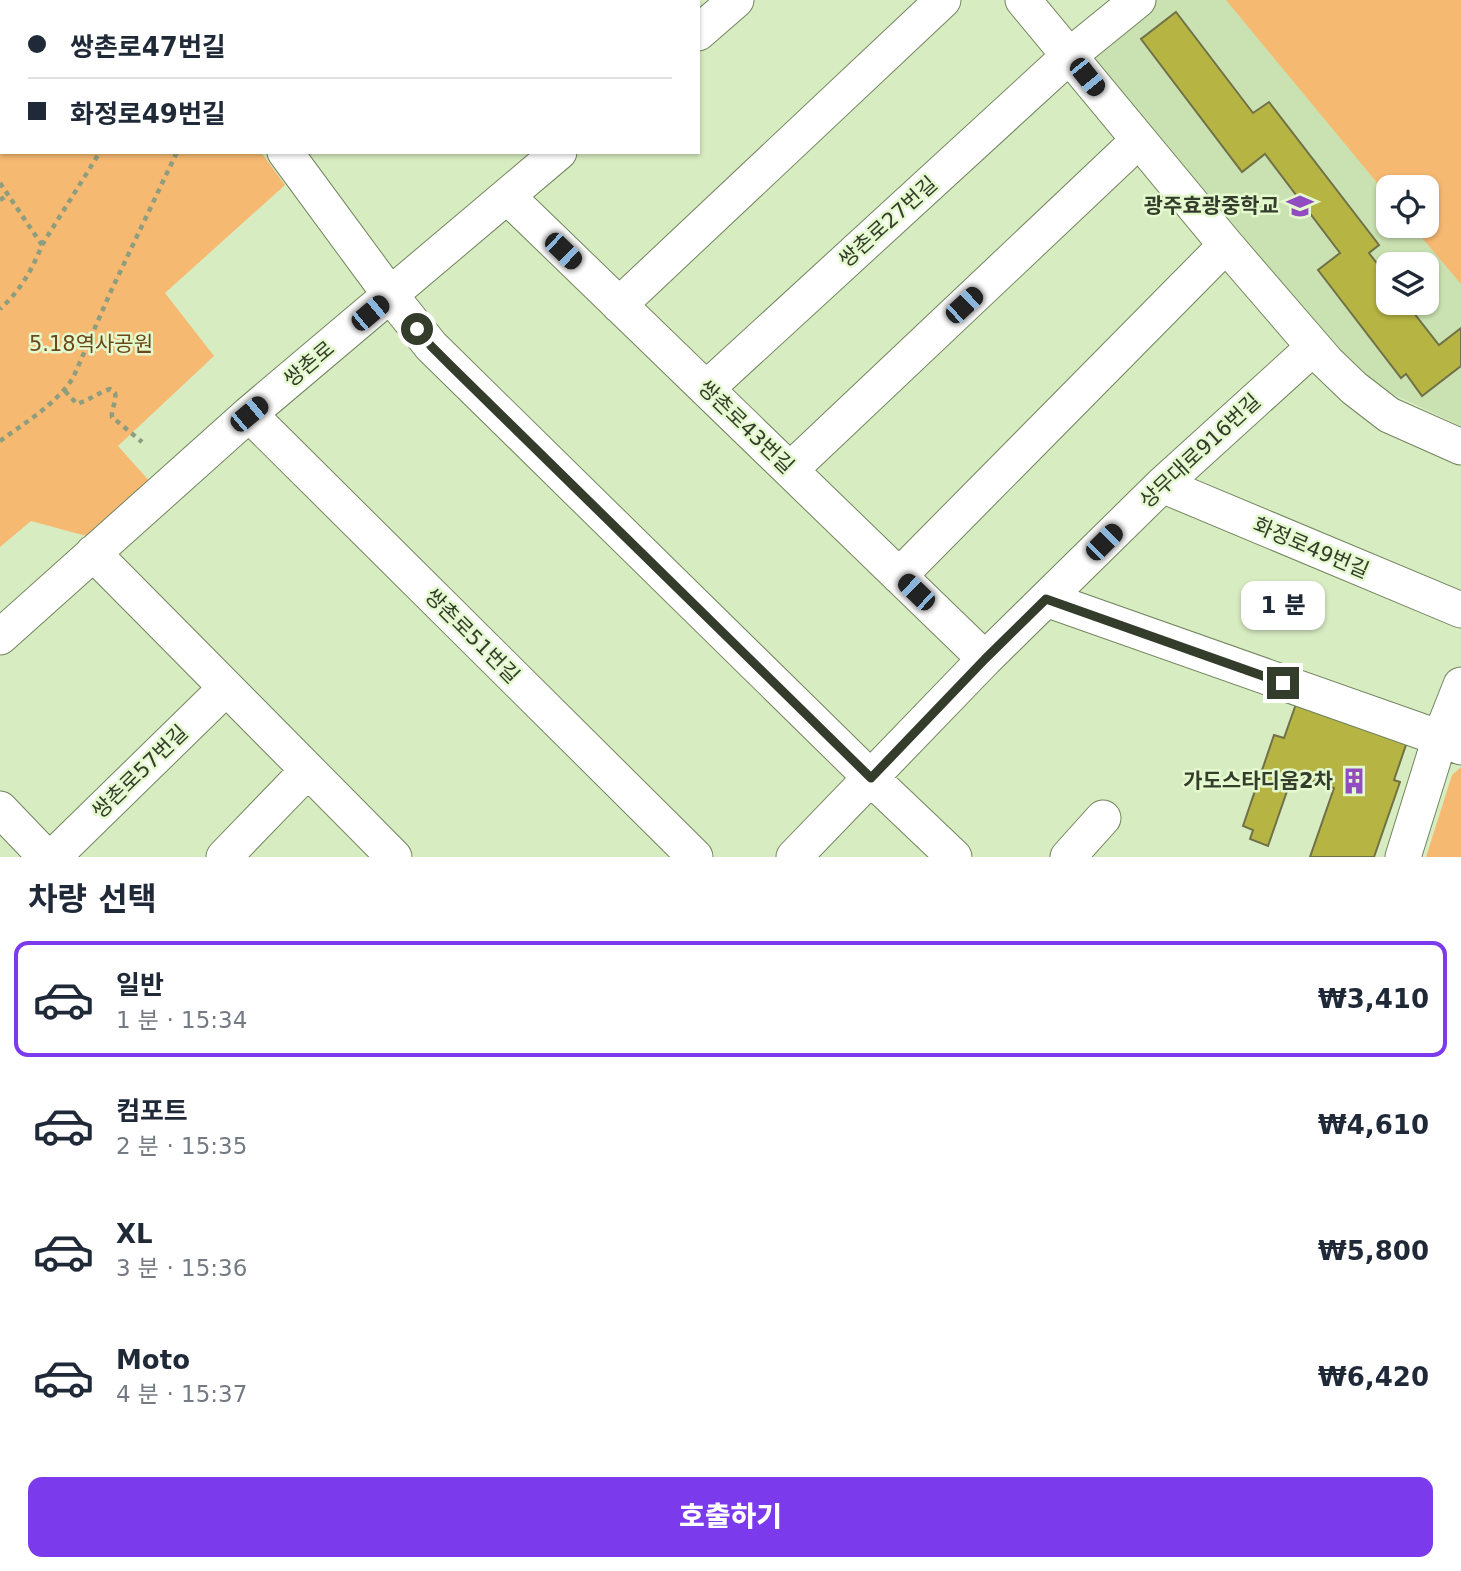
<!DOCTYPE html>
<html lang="ko">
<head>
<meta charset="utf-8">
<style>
	:root { --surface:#fff; --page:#f2f2f3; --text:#1f2937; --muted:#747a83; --line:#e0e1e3; --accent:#7c3aed }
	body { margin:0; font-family:"DejaVu Sans","Noto Sans KR",sans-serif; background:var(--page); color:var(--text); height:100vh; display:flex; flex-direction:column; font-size:26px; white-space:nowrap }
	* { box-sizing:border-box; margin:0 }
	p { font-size:23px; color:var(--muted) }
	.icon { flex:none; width:38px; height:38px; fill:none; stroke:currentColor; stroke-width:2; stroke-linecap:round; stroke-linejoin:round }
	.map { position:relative; height:857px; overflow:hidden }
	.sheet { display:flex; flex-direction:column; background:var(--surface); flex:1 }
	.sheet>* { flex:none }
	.top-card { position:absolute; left:0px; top:0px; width:700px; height:154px; box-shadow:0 2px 5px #0004; display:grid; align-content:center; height:154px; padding:0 28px; background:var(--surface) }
	.fabs { position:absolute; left:1376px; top:175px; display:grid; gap:14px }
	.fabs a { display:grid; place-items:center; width:63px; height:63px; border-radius:14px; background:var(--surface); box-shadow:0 2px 5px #0004; font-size:35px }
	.end { position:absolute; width:32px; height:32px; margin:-16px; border:9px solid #343c2b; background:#fff; box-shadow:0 0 0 4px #fff }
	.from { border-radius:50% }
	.bubble { position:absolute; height:49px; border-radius:14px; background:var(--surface); box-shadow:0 2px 5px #0004; font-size:23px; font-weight:800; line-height:49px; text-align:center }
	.car { position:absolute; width:21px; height:42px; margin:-21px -10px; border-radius:9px; box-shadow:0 0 5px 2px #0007; background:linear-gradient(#222 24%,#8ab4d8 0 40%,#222 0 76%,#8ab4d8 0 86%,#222 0) }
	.top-card b { display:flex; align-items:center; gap:24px; height:66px; font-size:26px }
	.top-card b+b { border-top:2px solid var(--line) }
	.top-card i { width:18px; height:18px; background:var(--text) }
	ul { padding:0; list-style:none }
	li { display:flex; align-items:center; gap:21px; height:116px; margin:0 14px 10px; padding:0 14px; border:4px solid transparent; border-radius:14px }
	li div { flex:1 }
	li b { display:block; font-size:26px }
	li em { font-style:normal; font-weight:800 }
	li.current { border-color:var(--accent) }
	li>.icon { width:63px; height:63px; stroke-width:1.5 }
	h2 { padding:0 28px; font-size:32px; line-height:84px }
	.button { display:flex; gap:14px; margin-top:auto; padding:14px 28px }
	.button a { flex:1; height:80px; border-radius:14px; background:var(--accent); color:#fff; font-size:28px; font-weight:800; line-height:80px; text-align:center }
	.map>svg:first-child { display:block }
	.built { fill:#cae2b1; fill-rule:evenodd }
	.green { fill:#f6b972 }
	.building { fill:#b6b544; stroke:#707147; stroke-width:2 }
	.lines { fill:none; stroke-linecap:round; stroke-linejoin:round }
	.minor-casing { stroke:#72855e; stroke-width:37 }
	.path { stroke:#8e9d7e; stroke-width:4.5; stroke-dasharray:5 5; stroke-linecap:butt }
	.minor { stroke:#fff; stroke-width:35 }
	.route { stroke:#343c2b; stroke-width:9 }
	.labels { text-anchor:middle; stroke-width:5; stroke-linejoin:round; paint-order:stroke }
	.poi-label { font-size:21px; font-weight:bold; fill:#343c2b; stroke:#e5f9cf; text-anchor:end }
	.street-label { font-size:21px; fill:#343c2b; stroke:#e5f9cf }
	.park-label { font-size:21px; fill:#6c4719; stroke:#e5f9cf }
</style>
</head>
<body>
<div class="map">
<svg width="1461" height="857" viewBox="0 0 1461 857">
	<rect width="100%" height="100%" fill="#d8ecc2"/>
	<!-- built -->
	<path class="built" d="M1153,0H1461V426L1395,395L1366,377L1342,357L1086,56ZM1388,187H1426V226H1388ZM1388,264H1426V303H1388Z"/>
	<!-- green -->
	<path class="green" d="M0,0H391L389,2H2V152H261L285,185L165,293L214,356L118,446L152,484L90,537L31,521L0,547Z
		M1226,0H1461V284L1412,226H1426V187H1388V196Z
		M1461,767V857H1426L1452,775Z"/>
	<!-- building -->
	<path class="building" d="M480,0H623L625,2H478Z
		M1176,12L1253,113L1269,102L1379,245L1369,253L1388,278V303H1406L1439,345L1461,328V366L1422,396L1406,374L1401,378L1318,270L1340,253L1265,154L1242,172L1141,39Z
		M1296,704L1407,742L1394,780L1400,782L1374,857H1310L1334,788L1293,774L1268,846L1250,839L1253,830L1243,826L1274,735L1284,738Z"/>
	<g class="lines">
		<!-- minor casing -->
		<g class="minor-casing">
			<path id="minor" d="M173,0L174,2
				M1023,0L1226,245L1327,362L1354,388L1389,415L1461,447
				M698,33L736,0
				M285,152L391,296L431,346L871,778L954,857
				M507,196L985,659
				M619,305L943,0
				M706,389L1069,56L1138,0
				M249,414L695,857
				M790,470L1139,140
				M1162,485L1461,610
				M93,553L394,857
				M899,576L1226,245
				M1046,599L1440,738L1461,685
				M0,637L249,414L559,152
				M0,809L46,857
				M53,857L226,688
				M224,857L308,770
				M794,857L985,659L1162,485L1314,347
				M1068,857L1103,818
				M1403,857L1440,738L1461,747"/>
		</g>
		<!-- path -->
		<path class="path" d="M78,0L79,2
			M333,2L335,0
			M0,183L42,245C32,270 20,291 0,309
			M0,200L8,195
			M42,245L100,152
			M65,391L77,404C89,400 98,393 110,389L115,393C117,402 111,408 112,417L142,442
			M0,441C26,422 55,405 73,378L111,291L177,152"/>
		<!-- minor -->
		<use href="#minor" class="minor"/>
	</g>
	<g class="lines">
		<!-- route -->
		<path class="route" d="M417,329L431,346L450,365L871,778L985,659L1046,599L1283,683"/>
	</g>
	<!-- icons -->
	<defs>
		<g id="school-bare" transform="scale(2.1)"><path d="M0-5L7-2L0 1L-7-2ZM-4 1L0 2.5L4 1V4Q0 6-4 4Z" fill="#914cc1" stroke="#e5f9cf" stroke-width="2.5" paint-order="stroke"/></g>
		<g id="building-bare" transform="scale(2.1)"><path d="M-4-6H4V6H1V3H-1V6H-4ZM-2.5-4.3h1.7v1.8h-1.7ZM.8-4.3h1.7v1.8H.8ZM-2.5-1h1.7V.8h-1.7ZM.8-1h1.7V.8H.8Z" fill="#914cc1" stroke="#e5f9cf" stroke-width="2.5" paint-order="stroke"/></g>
	</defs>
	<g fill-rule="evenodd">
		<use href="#school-bare" x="1300" y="206"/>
		<use href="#building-bare" x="1354" y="781"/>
	</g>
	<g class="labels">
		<!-- poi labels -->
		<g class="poi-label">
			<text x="1279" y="213">광주효광중학교</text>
			<text x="1333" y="788">가도스타디움2차</text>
		</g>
		<!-- street labels -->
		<g class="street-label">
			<text transform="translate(888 222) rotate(-42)" y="7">쌍촌로27번길</text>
			<text transform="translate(309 364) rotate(-40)" y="7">쌍촌로</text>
			<text transform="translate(746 427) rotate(44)" y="7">쌍촌로43번길</text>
			<text transform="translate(1200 451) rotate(-43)" y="7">상무대로916번길</text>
			<text transform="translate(1311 548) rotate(23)" y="7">화정로49번길</text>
			<text transform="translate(472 636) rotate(45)" y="7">쌍촌로51번길</text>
			<text transform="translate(140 772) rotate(-44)" y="7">쌍촌로57번길</text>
		</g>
		<!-- park labels -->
		<g class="park-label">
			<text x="91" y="351">5.18역사공원</text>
		</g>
	</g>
</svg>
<div class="fabs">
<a><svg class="icon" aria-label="locate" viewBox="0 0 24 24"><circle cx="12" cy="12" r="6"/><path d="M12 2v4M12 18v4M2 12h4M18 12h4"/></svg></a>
<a><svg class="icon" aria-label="layers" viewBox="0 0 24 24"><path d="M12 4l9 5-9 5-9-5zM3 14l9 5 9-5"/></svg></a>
</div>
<i class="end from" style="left:417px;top:329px"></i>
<i class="end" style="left:1283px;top:683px"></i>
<div class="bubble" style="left:1241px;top:581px;width:84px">1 분</div>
<i class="car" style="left:1087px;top:77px;rotate:141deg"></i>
<i class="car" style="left:563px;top:251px;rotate:134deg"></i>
<i class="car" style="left:964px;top:305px;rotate:47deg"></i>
<i class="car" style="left:370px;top:313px;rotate:50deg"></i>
<i class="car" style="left:249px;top:414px;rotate:50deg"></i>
<i class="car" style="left:1104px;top:542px;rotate:45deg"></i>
<i class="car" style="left:916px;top:592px;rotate:314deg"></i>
<div class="top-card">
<b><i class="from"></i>쌍촌로47번길</b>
<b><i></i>화정로49번길</b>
</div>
</div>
<section class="sheet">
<h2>차량 선택</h2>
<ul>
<li class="current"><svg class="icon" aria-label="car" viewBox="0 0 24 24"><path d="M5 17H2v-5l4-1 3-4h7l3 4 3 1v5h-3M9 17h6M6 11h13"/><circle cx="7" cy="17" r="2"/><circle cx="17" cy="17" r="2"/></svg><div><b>일반</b><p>1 분 · 15:34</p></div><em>₩3,410</em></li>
<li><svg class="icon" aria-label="car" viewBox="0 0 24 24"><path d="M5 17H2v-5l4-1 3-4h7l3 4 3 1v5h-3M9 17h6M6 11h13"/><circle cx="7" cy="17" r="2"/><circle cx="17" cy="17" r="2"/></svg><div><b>컴포트</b><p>2 분 · 15:35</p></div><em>₩4,610</em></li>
<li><svg class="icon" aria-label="car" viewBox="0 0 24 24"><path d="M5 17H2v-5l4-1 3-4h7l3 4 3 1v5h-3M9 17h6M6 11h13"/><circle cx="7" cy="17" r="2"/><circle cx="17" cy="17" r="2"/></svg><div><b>XL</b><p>3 분 · 15:36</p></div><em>₩5,800</em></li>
<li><svg class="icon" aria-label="car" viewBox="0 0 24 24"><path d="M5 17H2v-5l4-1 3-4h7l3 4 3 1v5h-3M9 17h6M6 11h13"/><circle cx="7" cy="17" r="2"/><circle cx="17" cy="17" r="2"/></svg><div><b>Moto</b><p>4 분 · 15:37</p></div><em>₩6,420</em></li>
</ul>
<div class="button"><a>호출하기</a></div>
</section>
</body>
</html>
